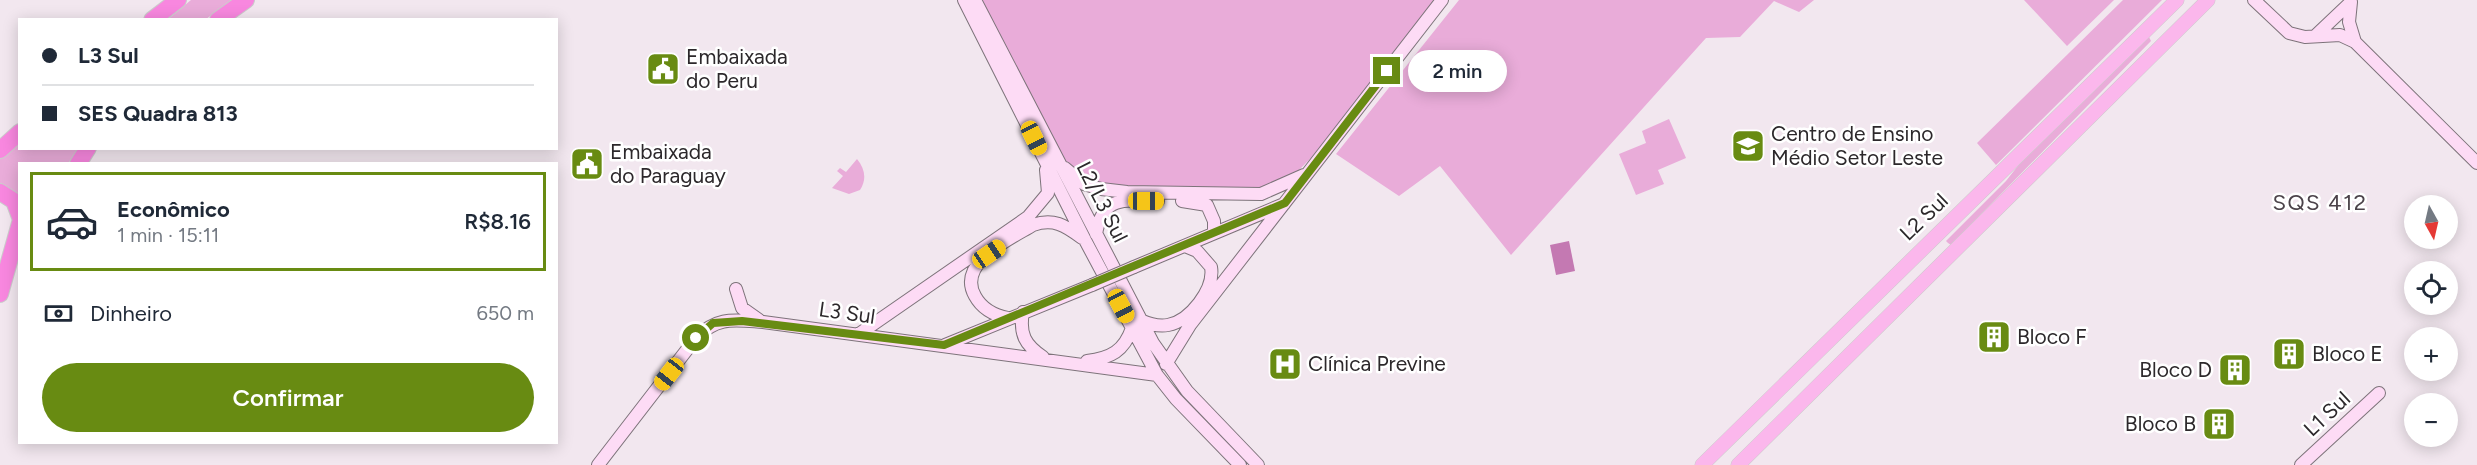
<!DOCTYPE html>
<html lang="pt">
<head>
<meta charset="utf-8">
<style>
	:root { --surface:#fff; --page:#f2f2f3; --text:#1f2937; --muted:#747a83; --line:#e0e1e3; --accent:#688b12 }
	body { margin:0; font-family:Figtree,sans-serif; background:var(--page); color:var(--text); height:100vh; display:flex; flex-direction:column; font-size:22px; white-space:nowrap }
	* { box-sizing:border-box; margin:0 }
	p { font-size:20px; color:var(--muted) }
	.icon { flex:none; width:33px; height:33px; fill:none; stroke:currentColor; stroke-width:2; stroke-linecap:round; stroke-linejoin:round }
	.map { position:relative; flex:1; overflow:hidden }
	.sheet { position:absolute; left:18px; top:162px; width:540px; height:282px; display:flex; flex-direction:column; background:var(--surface); border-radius:0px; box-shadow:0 3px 15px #0003 }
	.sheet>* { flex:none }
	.guide { position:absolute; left:18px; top:18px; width:540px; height:132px; border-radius:0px; box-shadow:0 3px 15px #0003; display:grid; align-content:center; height:132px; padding:0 24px; background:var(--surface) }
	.needle { width:39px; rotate:172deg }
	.fabs { position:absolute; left:2404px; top:195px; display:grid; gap:12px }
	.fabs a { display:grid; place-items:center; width:54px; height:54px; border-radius:50%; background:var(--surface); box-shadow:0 3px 15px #0003; font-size:30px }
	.end { position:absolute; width:27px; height:27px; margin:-14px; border:8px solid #688b12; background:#fff; box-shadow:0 0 0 3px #fff }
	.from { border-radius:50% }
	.bubble { position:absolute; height:42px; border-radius:21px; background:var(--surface); box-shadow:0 3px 15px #0003; font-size:20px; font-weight:600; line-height:42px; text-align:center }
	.car { position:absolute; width:18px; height:36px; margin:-18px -9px; border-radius:8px; box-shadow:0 0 4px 2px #0007; background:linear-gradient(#f5c518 24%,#345 0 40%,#f5c518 0 76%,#345 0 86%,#f5c518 0) }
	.guide b { display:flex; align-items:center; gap:21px; height:57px; font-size:22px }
	.guide b+b { border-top:2px solid var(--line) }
	.guide i { width:15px; height:15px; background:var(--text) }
	ul { padding:10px 0 0; list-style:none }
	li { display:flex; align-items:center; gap:18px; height:99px; margin:0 12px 9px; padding:0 12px; border:3px solid transparent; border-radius:0px }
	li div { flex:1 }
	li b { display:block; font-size:22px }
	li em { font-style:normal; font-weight:600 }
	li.selected { border-color:var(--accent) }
	li>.icon { width:54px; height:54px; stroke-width:1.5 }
	.pay { display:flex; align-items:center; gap:15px; height:66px; padding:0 24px; font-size:22px }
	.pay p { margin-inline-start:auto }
	.button { display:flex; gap:12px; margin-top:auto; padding:12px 24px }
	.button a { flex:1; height:69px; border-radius:36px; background:var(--accent); color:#fff; font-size:24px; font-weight:600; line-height:69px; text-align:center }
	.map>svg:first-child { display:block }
	.green { fill:#e9acd9 }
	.water { fill:#c479b2 }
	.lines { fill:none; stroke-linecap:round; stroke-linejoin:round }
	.secondary-casing { stroke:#7d737a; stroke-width:14 }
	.primary-casing { stroke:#cccbcc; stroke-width:15 }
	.highway-casing { stroke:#cccbcc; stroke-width:18 }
	.secondary { stroke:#fddbf5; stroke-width:12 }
	.primary { stroke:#fbb7ec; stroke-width:14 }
	.highway { stroke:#f887df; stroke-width:16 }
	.secondary-bridge-casing { stroke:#7d737a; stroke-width:14; stroke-linecap:butt }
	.secondary-bridge { stroke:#fddbf5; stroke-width:12 }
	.route { stroke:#688b12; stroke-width:8 }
	.labels { text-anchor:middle; stroke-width:5; stroke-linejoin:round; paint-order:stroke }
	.poi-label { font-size:21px; fill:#2c282b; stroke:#fff; text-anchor:start }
	.street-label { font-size:21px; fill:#2c282b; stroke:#fff }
	.neighbourhood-label { font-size:22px; letter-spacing:1.5px; fill:#4c434a; stroke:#fff }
</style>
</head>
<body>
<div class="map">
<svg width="2477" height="465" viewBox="0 0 2477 465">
	<rect width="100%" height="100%" fill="#f2e7ef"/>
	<!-- green -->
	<path class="green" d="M191,0H233L206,19L167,20Z
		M973,0H1434L1312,157L1294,175L1261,189L1122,190L1072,175Z
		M1459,0H1814L1799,12L1774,1L1740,37L1706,38L1511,255L1440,166L1399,196L1336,154Z
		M2024,0H2114L2067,46Z
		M2123,0H2162L1996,165L1977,143Z
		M2149,37L2151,41L1951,245L1948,243L1946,241L2006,181L2024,158Z
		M1669,119L1686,158L1658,170L1664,184L1636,195L1619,154L1646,143L1642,131Z
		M19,141L20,148L80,149L68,163L20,164L19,205L0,187V159Z
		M857,159C865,169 867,179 860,190L849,194L832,188L843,176L837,171L840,168L846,172Z"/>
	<!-- water -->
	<path class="water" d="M1569,241L1575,271L1556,275L1550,245Z"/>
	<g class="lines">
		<!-- secondary casing -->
		<g class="secondary-casing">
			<path id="secondary" d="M964,0L1085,240L1157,375L1176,399L1240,465
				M975,0L1153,343L1187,391L1258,465
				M2254,0L2289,33L2305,37L2340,35L2355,42L2477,163
				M2351,2L2349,22L2355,42
				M2315,36L2351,2
				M1065,168L1084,184L1101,189L1127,192L1261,194L1304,175
				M1182,201L1207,205L1214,221V233
				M1096,234C1103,194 1125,201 1158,201
				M1134,267L1284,204
				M736,289L742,308L759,320
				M1023,312C1019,334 1025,345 1043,357
				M1008,318C993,315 982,309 975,296C956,263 1010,239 1033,225C1053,218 1065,225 1082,238
				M1140,320C1149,324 1158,327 1168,325C1190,321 1215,289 1211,267L1197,251L1185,246
				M859,334L1028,217L1048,193L1046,170
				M945,345L1092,285
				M1087,361C1111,358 1124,351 1132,328
				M1166,364L1190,325L1442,0
				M598,465L696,338C717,316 734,320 763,322L1157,375
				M2301,465L2379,393"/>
		</g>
		<!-- primary casing -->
		<g class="primary-casing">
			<path id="primary" d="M1702,465L2177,0
				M1738,465L2208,0"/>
		</g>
		<!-- highway casing -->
		<g class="highway-casing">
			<path id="highway" d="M152,20L178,0
				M218,20L246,0
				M0,150L20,132
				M78,164L88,148
				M0,192L14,201L20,217
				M0,294L20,223"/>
		</g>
		<!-- secondary -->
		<use href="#secondary" class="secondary"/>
		<!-- primary -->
		<use href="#primary" class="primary"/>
		<!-- highway -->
		<use href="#highway" class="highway"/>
		<!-- secondary-bridge casing -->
		<g class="secondary-bridge-casing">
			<path id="secondary-bridge" d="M1092,285L1134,267"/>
		</g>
		<!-- secondary-bridge -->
		<use href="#secondary-bridge" class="secondary-bridge"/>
	</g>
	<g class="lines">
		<!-- route -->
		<path class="route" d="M696,338L713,323L742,321L944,345L1285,203L1387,71"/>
	</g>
	<!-- icons -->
	<defs>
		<g id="civic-square" transform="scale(1.725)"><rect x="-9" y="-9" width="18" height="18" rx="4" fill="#688b12" stroke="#fff"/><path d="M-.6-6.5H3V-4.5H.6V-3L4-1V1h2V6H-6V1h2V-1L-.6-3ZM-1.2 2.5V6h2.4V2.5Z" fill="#fff"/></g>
		<g id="university-square" transform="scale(1.725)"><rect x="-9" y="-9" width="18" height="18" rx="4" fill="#688b12" stroke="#fff"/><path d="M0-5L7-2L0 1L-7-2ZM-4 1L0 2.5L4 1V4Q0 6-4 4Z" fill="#fff"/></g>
		<g id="building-square" transform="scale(1.725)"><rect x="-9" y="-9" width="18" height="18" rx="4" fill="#688b12" stroke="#fff"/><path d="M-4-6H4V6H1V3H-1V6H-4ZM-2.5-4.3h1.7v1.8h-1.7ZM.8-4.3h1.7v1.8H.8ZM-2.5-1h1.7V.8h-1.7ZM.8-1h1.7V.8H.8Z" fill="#fff"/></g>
		<g id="hospital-square" transform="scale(1.725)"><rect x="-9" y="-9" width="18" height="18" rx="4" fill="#688b12" stroke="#fff"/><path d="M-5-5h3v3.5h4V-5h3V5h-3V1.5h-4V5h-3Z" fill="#fff"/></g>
	</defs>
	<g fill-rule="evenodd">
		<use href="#civic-square" x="663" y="69"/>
		<use href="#university-square" x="1748" y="146"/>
		<use href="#civic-square" x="587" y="164"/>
		<use href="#building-square" x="1994" y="337"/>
		<use href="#building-square" x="2289" y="354"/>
		<use href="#hospital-square" x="1285" y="364"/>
		<use href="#building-square" x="2235" y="370"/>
		<use href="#building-square" x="2219" y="424"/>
	</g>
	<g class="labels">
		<!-- poi labels -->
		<g class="poi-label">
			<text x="686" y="64">Embaixada<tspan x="686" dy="24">do Peru</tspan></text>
			<text x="1771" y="141">Centro de Ensino<tspan x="1771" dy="24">Médio Setor Leste</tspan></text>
			<text x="610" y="159">Embaixada<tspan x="610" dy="24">do Paraguay</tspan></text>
			<text x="2017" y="344">Bloco F</text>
			<text x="2312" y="361">Bloco E</text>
			<text x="1308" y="371">Clínica Previne</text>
			<text x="2212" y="377" text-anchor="end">Bloco D</text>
			<text x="2196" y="431" text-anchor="end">Bloco B</text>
		</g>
		<!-- street labels -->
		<g class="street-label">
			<text transform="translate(1102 202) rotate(63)" y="7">L2/L3 Sul</text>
			<text transform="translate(1924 217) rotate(-44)" y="7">L2 Sul</text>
			<text transform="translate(847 313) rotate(8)" y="7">L3 Sul</text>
			<text transform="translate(2327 414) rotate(-43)" y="7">L1 Sul</text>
		</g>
		<!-- neighbourhood labels -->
		<g class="neighbourhood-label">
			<text x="2320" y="210">SQS 412</text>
		</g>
	</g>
</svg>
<div class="fabs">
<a><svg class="needle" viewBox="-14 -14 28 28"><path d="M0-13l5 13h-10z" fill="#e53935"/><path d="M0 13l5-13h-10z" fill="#747a83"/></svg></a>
<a><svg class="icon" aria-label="locate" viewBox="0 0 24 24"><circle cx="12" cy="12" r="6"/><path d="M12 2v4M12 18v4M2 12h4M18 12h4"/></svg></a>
<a>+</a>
<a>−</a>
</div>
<i class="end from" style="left:696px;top:338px"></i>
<i class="end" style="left:1387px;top:71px"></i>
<div class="bubble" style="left:1408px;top:50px;width:99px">2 min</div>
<i class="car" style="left:1034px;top:138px;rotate:154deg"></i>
<i class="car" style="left:1146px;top:201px;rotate:90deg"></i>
<i class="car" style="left:989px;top:254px;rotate:56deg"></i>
<i class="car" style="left:1121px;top:306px;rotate:152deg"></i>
<i class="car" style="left:669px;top:374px;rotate:218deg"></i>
<div class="guide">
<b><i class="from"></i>L3 Sul</b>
<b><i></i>SES Quadra 813</b>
</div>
<section class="sheet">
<ul>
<li class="selected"><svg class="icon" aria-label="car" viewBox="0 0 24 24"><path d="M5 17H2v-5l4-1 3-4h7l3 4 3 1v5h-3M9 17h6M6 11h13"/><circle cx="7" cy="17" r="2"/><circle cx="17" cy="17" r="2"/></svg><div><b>Econômico</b><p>1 min · 15:11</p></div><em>R$8.16</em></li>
</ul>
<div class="pay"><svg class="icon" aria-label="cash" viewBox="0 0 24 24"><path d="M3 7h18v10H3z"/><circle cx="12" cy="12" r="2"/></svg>Dinheiro<p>650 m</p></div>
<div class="button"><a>Confirmar</a></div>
</section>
</div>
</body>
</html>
